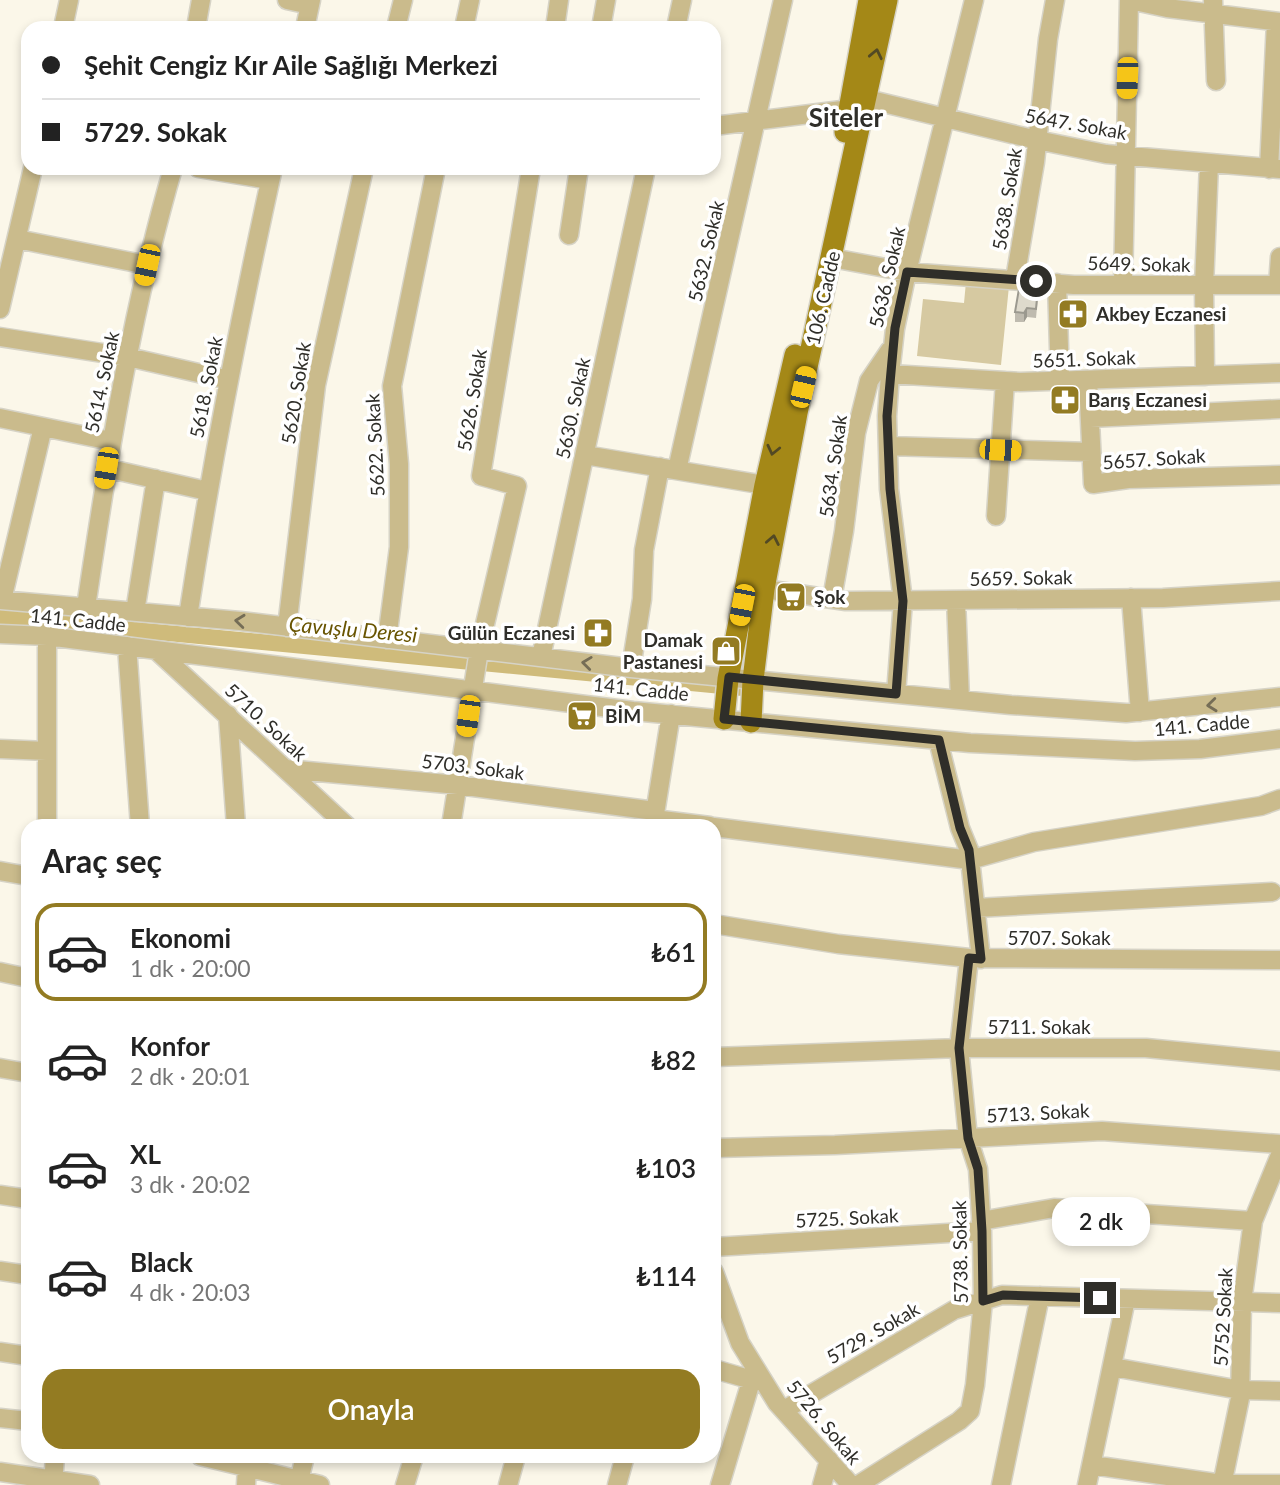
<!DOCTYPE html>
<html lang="tr">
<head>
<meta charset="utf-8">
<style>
	:root { --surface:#fff; --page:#f6f6f6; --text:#222; --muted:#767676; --line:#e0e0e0; --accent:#937b22 }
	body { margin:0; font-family:Lato,sans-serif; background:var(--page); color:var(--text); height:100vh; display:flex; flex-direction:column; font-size:26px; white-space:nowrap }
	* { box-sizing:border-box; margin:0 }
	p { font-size:23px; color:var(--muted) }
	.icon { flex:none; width:38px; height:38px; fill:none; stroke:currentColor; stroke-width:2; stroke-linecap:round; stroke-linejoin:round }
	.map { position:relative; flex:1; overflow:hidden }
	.details { position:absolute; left:21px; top:819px; width:700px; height:644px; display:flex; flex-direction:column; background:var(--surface); border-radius:21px; box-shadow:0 4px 10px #0003 }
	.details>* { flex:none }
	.banner { position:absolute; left:21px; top:21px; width:700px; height:154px; border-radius:21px; box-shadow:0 4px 10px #0003; display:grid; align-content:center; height:154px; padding:0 21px; background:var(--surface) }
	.end { position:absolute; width:32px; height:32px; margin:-16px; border:9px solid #2f2e29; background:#fff; box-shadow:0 0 0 4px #fff }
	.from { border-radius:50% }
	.bubble { position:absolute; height:49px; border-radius:21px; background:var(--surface); box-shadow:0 4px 10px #0003; font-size:23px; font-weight:600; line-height:49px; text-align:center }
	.car { position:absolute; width:21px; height:42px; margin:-21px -10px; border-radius:9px; box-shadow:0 0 5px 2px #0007; background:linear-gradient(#f5c518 24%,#345 0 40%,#f5c518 0 76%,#345 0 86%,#f5c518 0) }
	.banner b { display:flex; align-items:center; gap:24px; height:66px; font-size:26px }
	.banner b+b { border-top:2px solid var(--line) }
	.banner i { width:18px; height:18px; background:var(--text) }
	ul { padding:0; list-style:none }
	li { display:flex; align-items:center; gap:21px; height:98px; margin:0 14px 10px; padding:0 7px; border:4px solid transparent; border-radius:21px }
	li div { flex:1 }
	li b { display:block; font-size:26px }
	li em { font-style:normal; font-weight:600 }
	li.on { border-color:var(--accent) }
	li>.icon { width:63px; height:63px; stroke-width:1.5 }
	h2 { padding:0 21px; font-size:32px; line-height:84px }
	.action { display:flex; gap:14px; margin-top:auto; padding:14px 21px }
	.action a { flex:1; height:80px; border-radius:21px; background:var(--accent); color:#fff; font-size:28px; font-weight:600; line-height:80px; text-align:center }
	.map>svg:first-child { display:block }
	.green { fill:#d6c9a1 }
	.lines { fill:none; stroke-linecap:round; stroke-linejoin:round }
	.canal { stroke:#cfbb7b; stroke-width:16 }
	.minor-casing { stroke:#d6d3c6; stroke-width:21 }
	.major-casing { stroke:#d6d3c6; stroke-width:24 }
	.minor { stroke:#cabb8c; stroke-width:18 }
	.major { stroke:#a48817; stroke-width:21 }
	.wall { fill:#bfbbaf }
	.shaded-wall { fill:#9b998f }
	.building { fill:#dedacc; stroke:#9b998f; stroke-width:2 }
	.oneway { stroke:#524924 }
	.oneway2 { stroke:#756d56 }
	.route { stroke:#2f2e29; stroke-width:9 }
	.labels { text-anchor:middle; stroke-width:7; stroke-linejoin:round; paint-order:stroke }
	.street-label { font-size:19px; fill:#2f2e29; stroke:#fff }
	.poi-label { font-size:19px; font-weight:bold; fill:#2f2e29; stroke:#fff; text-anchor:start }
	.water-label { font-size:21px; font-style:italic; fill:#685401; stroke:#fff }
	.district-label { font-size:26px; font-weight:bold; fill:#2f2e29; stroke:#fff }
</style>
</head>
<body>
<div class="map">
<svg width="1280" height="1485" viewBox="0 0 1280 1485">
	<rect width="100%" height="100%" fill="#fbf7e9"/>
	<!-- green -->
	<path class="green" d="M966,282L1009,286L1001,365L917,356L923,299L964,303Z"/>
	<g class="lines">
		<!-- canal -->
		<path class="canal" d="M0,617L743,688"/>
		<!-- minor casing -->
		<g class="minor-casing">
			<path id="minor" d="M287,0L310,5
				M1130,0L1167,8L1280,22
				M1213,0L1216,81
				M63,28L69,0
				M196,28L201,0
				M305,28L311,0
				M396,28L403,0
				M464,28L470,0
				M555,28L559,0
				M601,28L606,0
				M676,28L682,0
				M867,99L1037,140L1106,154L1280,169
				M714,126L850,109
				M198,168L270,180
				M1269,169L1276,22
				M569,235L579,168
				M17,239L147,265
				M832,258L907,272L1074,285H1280
				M1015,279L1035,162L1048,39L1055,0
				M1057,283L1060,380
				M1123,285L1129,0
				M1278,285L1280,257
				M0,309L33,168
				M0,337L128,357L229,380
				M890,374L1020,382L1280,373
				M1205,376L1204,286L1209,163
				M1088,380L1093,484L1128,479L1280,475
				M0,418L111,441
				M1090,418L1280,409
				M888,446L1091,452
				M585,455L765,485
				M106,468L207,491
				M677,470L783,0
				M996,516L1005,381
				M764,589L846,601L1163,598L1280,591
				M1131,598L1140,712
				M832,599L844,531L856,433L869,381L890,350
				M0,600L240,621L631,668L1011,705L1126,713L1280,697
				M2,600L43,427
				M956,600L960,700
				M86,607C108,459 131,312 173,168
				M135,612L156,479
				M188,617C211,466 240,317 273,168
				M287,627L316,385L364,168
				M0,634L47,636L633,711L970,743L1135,751L1200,749L1280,739
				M387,639L399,547V464L392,386L436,168
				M127,646L140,826
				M156,650L347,826
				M541,657L646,168
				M631,668L642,599L644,550L660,467
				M896,694L903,601L889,489L887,416L890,374L895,329L907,272L974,0
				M228,715L236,826
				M938,740L960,828L969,850L981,959
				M0,749L47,751
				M286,769L458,785L655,811
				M654,819L710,826
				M47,826V636L55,605
				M451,826L479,650L517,486L481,476L531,168
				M653,826L671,714
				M714,827L970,860L1034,842L1261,806L1280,799
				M0,871L28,876
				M976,908L1272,892
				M714,924L838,944L969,958L1280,960
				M0,972L28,978
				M714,1057L959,1048H1146L1280,1061
				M0,1068L28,1073
				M714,1148L835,1145L1102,1131L1280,1144
				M0,1195L28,1199
				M981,1221L1054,1208L1253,1221
				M714,1247L982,1231
				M0,1271L28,1275
				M714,1272L740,1343L777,1403L851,1485
				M0,1352L28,1356
				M1113,1367L1240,1390L1280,1391
				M714,1369L752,1380
				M784,1410L954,1310L1002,1295L1280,1303
				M0,1418L28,1421
				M200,1456L320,1485
				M1092,1465L1222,1484H1280
				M0,1472L90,1485
				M53,1485L55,1456
				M246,1485L247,1466
				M298,1485L305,1456
				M405,1485L414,1456
				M508,1485L516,1456
				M617,1485L625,1456
				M720,1485L755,1368
				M822,1485L829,1460
				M858,1485L959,1421L970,1411L975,1385L983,1301L982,1231L978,1169L968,1138L959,1048L969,958
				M1001,1485L1040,1296
				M1087,1485L1126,1299
				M1222,1485L1240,1398L1242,1302L1253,1221L1280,1155"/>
		</g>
		<!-- major casing -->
		<g class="major-casing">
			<path id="major" d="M845,132L869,0
				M724,719L728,679L765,485L795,355
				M751,722L753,680L764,589L797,413L887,0"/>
		</g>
		<!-- minor -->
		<use href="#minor" class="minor"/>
		<!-- major -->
		<use href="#major" class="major"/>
	</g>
	<!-- wall -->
	<path class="wall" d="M1038,297L1036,318L1027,317L1024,322H1015V312Z"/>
	<!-- shaded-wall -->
	<path class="shaded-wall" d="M1027,308V317L1024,322V313Z"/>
	<!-- building -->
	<path class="building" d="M1020,283L1037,284L1038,287L1036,309L1027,308L1024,313L1015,312Z"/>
	<!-- one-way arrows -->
	<defs><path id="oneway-chevron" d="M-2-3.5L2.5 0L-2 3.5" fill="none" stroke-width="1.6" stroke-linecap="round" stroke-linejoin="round" transform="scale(1.75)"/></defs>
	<g class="oneway">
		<use href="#oneway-chevron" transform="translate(876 54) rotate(-78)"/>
		<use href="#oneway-chevron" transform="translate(773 450) rotate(103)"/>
		<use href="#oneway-chevron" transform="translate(773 540) rotate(-79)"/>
	</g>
	<g class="oneway2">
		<use href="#oneway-chevron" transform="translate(240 621) rotate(-174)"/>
		<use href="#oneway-chevron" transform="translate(587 663) rotate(-173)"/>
		<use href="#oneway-chevron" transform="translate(1212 705) rotate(174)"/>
	</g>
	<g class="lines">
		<!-- route -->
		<path class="route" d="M1036,281L907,272L895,328L887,416L890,489L903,601L896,694L729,677L724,719L939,740L960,828L969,850L981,959L969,958L959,1048L968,1138L978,1169L982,1231L983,1301L1003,1295L1100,1298"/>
	</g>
	<!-- icons -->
	<defs>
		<g id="pharmacy-square" transform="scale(1.575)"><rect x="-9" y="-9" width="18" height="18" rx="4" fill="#937b22" stroke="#fff"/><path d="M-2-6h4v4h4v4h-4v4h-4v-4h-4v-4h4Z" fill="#fff"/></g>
		<g id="supermarket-square" transform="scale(1.575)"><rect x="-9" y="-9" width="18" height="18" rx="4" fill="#937b22" stroke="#fff"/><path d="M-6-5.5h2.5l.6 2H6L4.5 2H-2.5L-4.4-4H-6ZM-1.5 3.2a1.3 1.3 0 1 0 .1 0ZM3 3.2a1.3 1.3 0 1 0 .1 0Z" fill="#fff"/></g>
		<g id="shop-square" transform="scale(1.575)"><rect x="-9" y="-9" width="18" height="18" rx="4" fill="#937b22" stroke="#fff"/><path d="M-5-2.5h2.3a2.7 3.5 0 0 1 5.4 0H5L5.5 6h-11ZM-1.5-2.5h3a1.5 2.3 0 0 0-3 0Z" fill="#fff"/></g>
	</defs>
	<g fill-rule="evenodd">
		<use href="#pharmacy-square" x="1073" y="314"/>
		<use href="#pharmacy-square" x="1065" y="400"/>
		<use href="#supermarket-square" x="791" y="597"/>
		<use href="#pharmacy-square" x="598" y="633"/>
		<use href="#shop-square" x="726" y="651"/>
		<use href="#supermarket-square" x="582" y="716"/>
	</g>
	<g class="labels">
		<!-- street labels -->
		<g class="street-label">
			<text transform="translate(1076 124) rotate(10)" y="7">5647. Sokak</text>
			<text transform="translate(1007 199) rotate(-81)" y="7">5638. Sokak</text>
			<text transform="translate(706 251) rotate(-77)" y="7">5632. Sokak</text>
			<text transform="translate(1139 264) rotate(1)" y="7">5649. Sokak</text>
			<text transform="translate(887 277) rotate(-77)" y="7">5636. Sokak</text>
			<text transform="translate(823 298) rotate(-77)" y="7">106. Cadde</text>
			<text transform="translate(1084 359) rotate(-2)" y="7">5651. Sokak</text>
			<text transform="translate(102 382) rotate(-78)" y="7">5614. Sokak</text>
			<text transform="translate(206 387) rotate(-79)" y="7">5618. Sokak</text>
			<text transform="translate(296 393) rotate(-81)" y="7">5620. Sokak</text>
			<text transform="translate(472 400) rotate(-81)" y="7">5626. Sokak</text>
			<text transform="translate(573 408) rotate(-78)" y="7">5630. Sokak</text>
			<text transform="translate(375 445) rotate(-93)" y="7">5622. Sokak</text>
			<text transform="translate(1154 459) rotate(-4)" y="7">5657. Sokak</text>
			<text transform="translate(833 466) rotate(-82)" y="7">5634. Sokak</text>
			<text transform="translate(1021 578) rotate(-1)" y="7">5659. Sokak</text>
			<text transform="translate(78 620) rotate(6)" y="7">141. Cadde</text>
			<text transform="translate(641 689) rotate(6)" y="7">141. Cadde</text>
			<text transform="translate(266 722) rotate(43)" y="7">5710. Sokak</text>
			<text transform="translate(1202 725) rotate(-5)" y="7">141. Cadde</text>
			<text transform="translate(473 767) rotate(7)" y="7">5703. Sokak</text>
			<text x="1059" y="945">5707. Sokak</text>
			<text x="1039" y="1034">5711. Sokak</text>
			<text transform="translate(1038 1113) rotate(-3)" y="7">5713. Sokak</text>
			<text transform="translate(847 1218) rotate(-3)" y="7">5725. Sokak</text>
			<text transform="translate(960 1252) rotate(-91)" y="7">5738. Sokak</text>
			<text transform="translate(1223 1317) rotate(-87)" y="7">5752 Sokak</text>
			<text transform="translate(873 1333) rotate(-30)" y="7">5729. Sokak</text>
			<text transform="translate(824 1422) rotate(50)" y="7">5726. Sokak</text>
		</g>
		<!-- poi labels -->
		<g class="poi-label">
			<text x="1096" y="321">Akbey Eczanesi</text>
			<text x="1088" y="407">Barış Eczanesi</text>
			<text x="814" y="604">Şok</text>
			<text x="575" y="640" text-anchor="end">Gülün Eczanesi</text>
			<text x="703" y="647" text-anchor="end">Damak<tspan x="703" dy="22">Pastanesi</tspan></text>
			<text x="605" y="723">BİM</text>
		</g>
		<!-- water labels -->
		<g class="water-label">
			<text transform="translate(353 630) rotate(5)" y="7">Çavuşlu Deresi</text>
		</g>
		<!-- district labels -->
		<g class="district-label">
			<text x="846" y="127">Siteler</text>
		</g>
	</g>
</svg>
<i class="end from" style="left:1036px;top:281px"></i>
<i class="end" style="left:1100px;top:1298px"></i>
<div class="bubble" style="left:1052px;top:1197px;width:98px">2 dk</div>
<i class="car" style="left:1127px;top:78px;rotate:182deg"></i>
<i class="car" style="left:147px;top:265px;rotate:192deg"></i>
<i class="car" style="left:803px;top:387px;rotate:13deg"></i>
<i class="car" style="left:1000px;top:450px;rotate:92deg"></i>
<i class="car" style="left:106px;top:468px;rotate:189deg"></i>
<i class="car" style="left:742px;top:605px;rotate:191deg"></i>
<i class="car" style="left:468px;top:716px;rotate:188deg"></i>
<div class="banner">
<b><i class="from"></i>Şehit Cengiz Kır Aile Sağlığı Merkezi</b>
<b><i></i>5729. Sokak</b>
</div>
<section class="details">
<h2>Araç seç</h2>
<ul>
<li class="on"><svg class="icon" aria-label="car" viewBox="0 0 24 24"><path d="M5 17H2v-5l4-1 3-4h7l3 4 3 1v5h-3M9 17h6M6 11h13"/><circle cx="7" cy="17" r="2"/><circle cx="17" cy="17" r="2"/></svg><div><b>Ekonomi</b><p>1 dk · 20:00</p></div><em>₺61</em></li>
<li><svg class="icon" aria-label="car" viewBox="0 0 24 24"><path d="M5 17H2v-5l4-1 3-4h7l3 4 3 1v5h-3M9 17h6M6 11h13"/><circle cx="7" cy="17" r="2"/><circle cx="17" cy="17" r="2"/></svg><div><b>Konfor</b><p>2 dk · 20:01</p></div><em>₺82</em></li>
<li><svg class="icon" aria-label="car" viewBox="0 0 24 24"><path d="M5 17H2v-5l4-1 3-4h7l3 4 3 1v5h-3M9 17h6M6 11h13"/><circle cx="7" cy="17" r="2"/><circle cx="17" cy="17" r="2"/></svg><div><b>XL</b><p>3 dk · 20:02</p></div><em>₺103</em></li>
<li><svg class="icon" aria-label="car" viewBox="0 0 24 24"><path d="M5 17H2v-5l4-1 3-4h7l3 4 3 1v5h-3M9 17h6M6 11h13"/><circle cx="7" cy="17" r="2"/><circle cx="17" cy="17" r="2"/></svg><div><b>Black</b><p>4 dk · 20:03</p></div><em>₺114</em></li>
</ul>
<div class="action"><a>Onayla</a></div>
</section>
</div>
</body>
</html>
